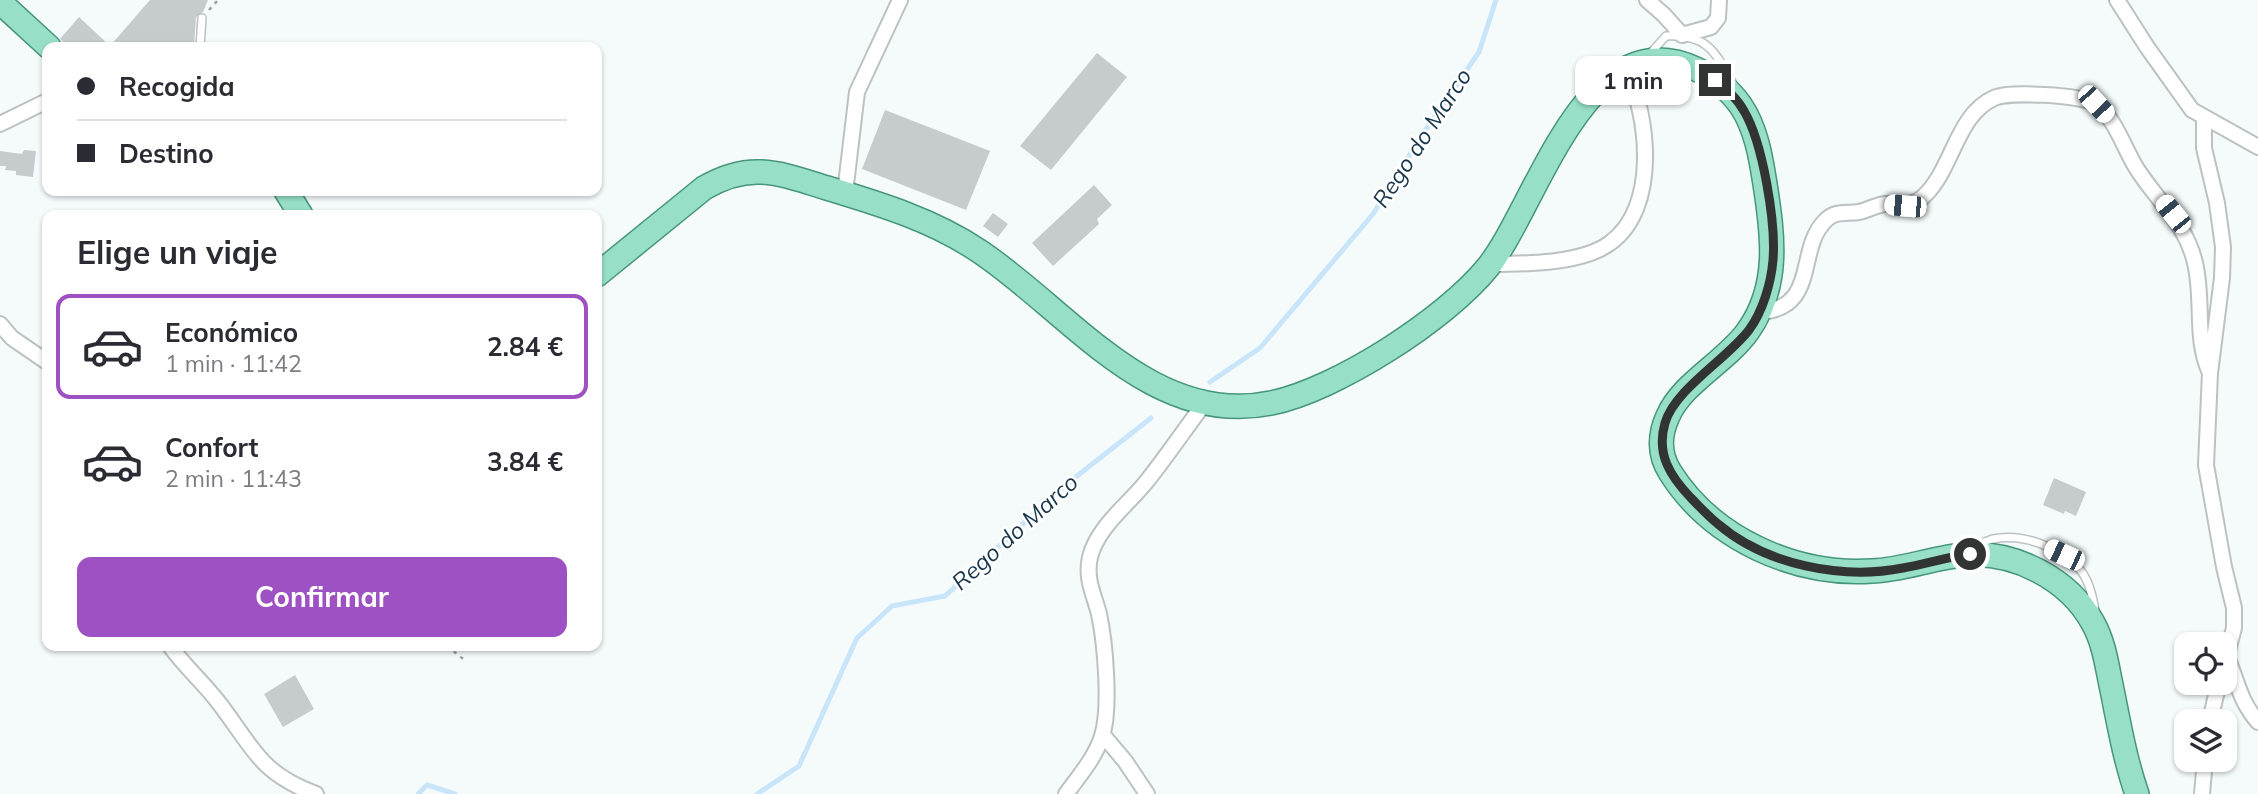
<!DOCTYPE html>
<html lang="es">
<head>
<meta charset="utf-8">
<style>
	:root { --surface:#fff; --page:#f7f7f7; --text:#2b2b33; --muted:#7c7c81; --line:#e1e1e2; --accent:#9e51c2 }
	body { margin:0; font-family:Mulish,sans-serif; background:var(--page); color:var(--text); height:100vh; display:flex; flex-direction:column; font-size:26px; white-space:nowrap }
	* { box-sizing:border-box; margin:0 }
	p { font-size:23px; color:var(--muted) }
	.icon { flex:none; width:38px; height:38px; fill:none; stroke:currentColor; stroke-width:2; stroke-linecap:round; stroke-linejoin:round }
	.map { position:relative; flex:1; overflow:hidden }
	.sheet { position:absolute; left:42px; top:210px; width:560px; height:441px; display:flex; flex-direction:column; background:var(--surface); border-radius:14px; box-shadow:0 2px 5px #0004 }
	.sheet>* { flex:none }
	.guide { position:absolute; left:42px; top:42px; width:560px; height:154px; border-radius:14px; box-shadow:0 2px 5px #0004; display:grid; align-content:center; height:154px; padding:0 35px; background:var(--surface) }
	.controls { position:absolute; left:2174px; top:632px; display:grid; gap:14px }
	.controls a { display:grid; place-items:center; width:63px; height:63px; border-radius:14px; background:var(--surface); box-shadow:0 2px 5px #0004; font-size:35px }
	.end { position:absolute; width:32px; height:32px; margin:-16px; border:9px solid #323434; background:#fff; box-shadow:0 0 0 4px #fff }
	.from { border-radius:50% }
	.bubble { position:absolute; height:49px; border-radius:14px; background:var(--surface); box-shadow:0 2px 5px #0004; font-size:23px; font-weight:700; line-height:49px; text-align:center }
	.car { position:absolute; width:21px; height:42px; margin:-21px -10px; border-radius:9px; box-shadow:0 0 5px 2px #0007; background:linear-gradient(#fff 24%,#345 0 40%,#fff 0 76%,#345 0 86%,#fff 0) }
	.guide b { display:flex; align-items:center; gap:24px; height:66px; font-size:26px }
	.guide b+b { border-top:2px solid var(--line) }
	.guide i { width:18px; height:18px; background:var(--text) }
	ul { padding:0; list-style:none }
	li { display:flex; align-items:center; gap:21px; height:105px; margin:0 14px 10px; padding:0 21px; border:4px solid transparent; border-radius:14px }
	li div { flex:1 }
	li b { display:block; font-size:26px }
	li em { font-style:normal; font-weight:700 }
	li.active { border-color:var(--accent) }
	li>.icon { width:63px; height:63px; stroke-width:1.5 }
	h2 { padding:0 35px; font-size:32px; line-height:84px }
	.cta { display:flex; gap:14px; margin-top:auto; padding:14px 35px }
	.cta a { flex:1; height:80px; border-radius:14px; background:var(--accent); color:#fff; font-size:28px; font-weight:700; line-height:80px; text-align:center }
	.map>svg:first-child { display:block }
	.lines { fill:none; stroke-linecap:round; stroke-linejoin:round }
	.stream { stroke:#c9e5fa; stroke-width:5 }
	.building { fill:#c6cbcd }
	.service-casing { stroke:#bcc2c2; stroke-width:10 }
	.minor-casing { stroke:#bcc2c2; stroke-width:18 }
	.primary-casing { stroke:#46967c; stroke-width:26 }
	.path { stroke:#9da1a1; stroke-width:2.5; stroke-dasharray:3.5 5; stroke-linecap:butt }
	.service { stroke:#fff; stroke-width:7 }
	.minor { stroke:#fff; stroke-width:14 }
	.primary { stroke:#97e0c7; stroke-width:23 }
	.route { stroke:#323434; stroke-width:9 }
	.labels { text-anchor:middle; stroke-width:5; stroke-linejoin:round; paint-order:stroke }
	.water-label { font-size:23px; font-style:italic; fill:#17364b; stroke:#fff }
</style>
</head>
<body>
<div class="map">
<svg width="2258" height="794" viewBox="0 0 2258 794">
	<rect width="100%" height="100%" fill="#f5fbfb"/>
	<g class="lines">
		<!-- stream -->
		<path class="stream" d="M1210,382L1260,348L1373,214L1422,135L1479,52L1496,0
			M418,794L427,785L455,794
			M757,794L799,766L857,638L892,606L945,596L1063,487L1151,418"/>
	</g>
	<!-- building -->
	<path class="building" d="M150,0H208L203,12L196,17L194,47H69L60,39L79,17L110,46Z
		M1097,53L1127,77L1051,170L1020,146Z
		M885,110L990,151L966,210L862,169Z
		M24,150L36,151L33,177L16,175V171L5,170L6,166H0V151L22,154Z
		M1094,185L1112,205L1097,219L1099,224L1053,266L1032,243Z
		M993,213L1008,224L998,237L983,226Z
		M2054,478L2086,492L2076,516L2065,511L2064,514L2043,505Z
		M295,675L314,709L283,727L264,694Z"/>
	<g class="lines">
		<!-- service casing -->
		<g class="service-casing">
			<path id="service" d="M200,47L202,18
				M1648,56L1666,36C1707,34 1715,51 1733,84
				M1972,546C1979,544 1986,541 1993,539C2023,533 2061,547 2081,571C2090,582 2093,598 2095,611"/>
		</g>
		<!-- minor casing -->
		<g class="minor-casing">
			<path id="minor" d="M1647,0L1664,15L1682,35L1711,27L1718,18L1719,0
				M2117,0L2147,47L2192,110L2258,147
				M2204,117V148L2217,203L2223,247L2222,278L2210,373L2206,465L2224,567L2234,608V628L2224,665
				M0,124L47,101
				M845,193L857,92L900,0
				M1490,264C1524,264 1582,264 1610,243C1659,208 1649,116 1626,69
				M1759,312C1819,309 1796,250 1825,221C1835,210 1846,214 1859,212C1868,210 1876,205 1885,204C1900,203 1912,208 1924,196C1953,169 1956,115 1994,98C2009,91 2080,95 2094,103C2115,116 2124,149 2137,169C2158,202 2186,223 2195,263C2204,300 2194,339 2210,373
				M0,324L12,338L47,362
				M170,646C185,667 204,683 219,703C253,747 259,773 316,794
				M2227,657C2238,682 2239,700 2258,722
				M2210,721L2219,682
				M1103,735L1125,761L1147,794
				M1066,794C1079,776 1095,758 1102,736C1111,708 1105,642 1099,614C1094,594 1085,579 1090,557C1098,526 1128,505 1147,481C1167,456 1185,429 1204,404
				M2202,794L2205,760"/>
		</g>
		<!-- primary casing -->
		<g class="primary-casing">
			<path id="primary" d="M0,2L49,47
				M286,191L301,215
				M597,275L704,188C750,161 779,173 827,188C880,204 933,220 979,251C1068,310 1151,428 1271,403C1336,390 1446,319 1488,267C1537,206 1586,17 1696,69C1713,77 1730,90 1741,106C1756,128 1761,158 1765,184C1773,235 1780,286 1748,331C1726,362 1682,383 1668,416C1659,435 1659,455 1670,472C1712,539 1795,576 1872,571C1904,570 1934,557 1965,555C2015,551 2069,579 2093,623C2103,641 2106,660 2110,680C2118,718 2124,757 2137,794"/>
		</g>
		<!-- path -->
		<path class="path" d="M209,10L218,0
			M447,646L467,662"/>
		<!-- service -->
		<use href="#service" class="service"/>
		<!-- minor -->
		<use href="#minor" class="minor"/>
		<!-- primary -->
		<use href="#primary" class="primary"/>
	</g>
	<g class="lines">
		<!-- route -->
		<path class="route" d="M1715,80C1726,89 1737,98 1744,111C1763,143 1776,223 1773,260C1771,283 1763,311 1749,330C1727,359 1675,389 1665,423C1656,454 1670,476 1691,498C1700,507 1708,516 1718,524C1766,565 1842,580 1903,568C1926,564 1947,557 1970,554"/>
	</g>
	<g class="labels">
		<!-- water labels -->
		<g class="water-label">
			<text transform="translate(1422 138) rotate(-57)" y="8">Rego do Marco</text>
			<text transform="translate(1015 532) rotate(-42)" y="8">Rego do Marco</text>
		</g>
	</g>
</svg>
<div class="controls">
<a><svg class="icon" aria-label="locate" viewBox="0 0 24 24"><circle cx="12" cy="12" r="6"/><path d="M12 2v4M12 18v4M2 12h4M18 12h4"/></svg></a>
<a><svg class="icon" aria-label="layers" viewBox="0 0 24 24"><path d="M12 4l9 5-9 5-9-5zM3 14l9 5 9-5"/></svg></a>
</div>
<i class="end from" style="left:1970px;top:554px"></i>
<i class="end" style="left:1715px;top:80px"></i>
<div class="bubble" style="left:1575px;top:56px;width:116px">1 min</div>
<i class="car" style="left:2096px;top:104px;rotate:137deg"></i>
<i class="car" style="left:1905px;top:206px;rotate:275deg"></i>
<i class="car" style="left:2173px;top:214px;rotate:321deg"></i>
<i class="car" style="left:2064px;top:555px;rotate:295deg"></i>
<div class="guide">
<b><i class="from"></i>Recogida</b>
<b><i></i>Destino</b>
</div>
<section class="sheet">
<h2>Elige un viaje</h2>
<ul>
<li class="active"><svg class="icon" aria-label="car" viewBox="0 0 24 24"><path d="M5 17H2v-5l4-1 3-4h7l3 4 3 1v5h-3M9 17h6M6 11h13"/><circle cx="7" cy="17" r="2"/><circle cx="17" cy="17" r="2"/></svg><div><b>Económico</b><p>1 min · 11:42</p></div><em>2.84 €</em></li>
<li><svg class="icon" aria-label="car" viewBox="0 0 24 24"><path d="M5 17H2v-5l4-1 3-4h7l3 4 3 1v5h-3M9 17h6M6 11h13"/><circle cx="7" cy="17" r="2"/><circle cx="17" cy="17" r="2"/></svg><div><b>Confort</b><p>2 min · 11:43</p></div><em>3.84 €</em></li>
</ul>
<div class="cta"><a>Confirmar</a></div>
</section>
</div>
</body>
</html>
